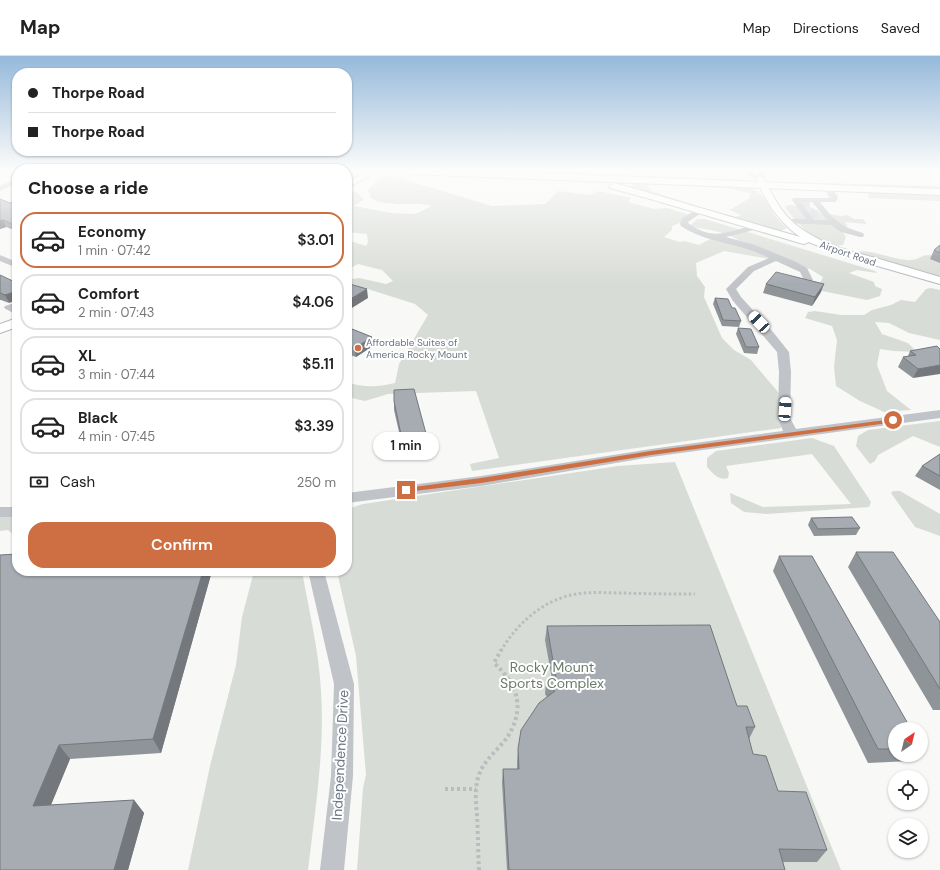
<!DOCTYPE html>
<html lang="en">
<head>
<meta charset="utf-8">
<style>
	:root { --surface:#fff; --page:#f2f2f2; --text:#222; --muted:#767676; --line:#e0e0e0; --accent:#cd6f42 }
	body { margin:0; font-family:"DM Sans",sans-serif; background:var(--page); color:var(--text); height:100vh; display:flex; flex-direction:column; font-size:15px; white-space:nowrap }
	* { box-sizing:border-box; margin:0 }
	p { font-size:13px; color:var(--muted) }
	.icon { flex:none; width:22px; height:22px; fill:none; stroke:currentColor; stroke-width:2; stroke-linecap:round; stroke-linejoin:round }
	.map { position:relative; flex:1; overflow:hidden }
	.side { position:absolute; left:12px; top:108px; width:340px; height:412px; display:flex; flex-direction:column; background:var(--surface); border-radius:16px; box-shadow:0 1px 3px #0004 }
	.side>* { flex:none }
	.banner { position:absolute; left:12px; top:12px; width:340px; height:88px; border-radius:16px; box-shadow:0 1px 3px #0004; display:grid; align-content:center; height:88px; padding:0 16px; background:var(--surface) }
	.needle { width:26px; rotate:35deg }
	.buttons { position:absolute; left:888px; top:666px; display:grid; gap:8px }
	.buttons a { display:grid; place-items:center; width:40px; height:40px; border-radius:50%; background:var(--surface); box-shadow:0 1px 3px #0004; font-size:20px }
	.end { position:absolute; width:18px; height:18px; margin:-9px; border:5px solid #cd6f42; background:#fff; box-shadow:0 0 0 2px #fff }
	.from { border-radius:50% }
	.bubble { position:absolute; height:28px; border-radius:14px; background:var(--surface); box-shadow:0 1px 3px #0004; font-size:13px; font-weight:600; line-height:28px; text-align:center }
	.car { position:absolute; width:12px; height:24px; margin:-12px -6px; border-radius:5px; box-shadow:0 0 3px 1px #0007; background:linear-gradient(#fff 24%,#345 0 40%,#fff 0 76%,#345 0 86%,#fff 0) }
	.banner b { display:flex; align-items:center; gap:14px; height:38px; font-size:15px }
	.banner b+b { border-top:1px solid var(--line) }
	.banner i { width:10px; height:10px; background:var(--text) }
	ul { padding:0; list-style:none }
	li { display:flex; align-items:center; gap:12px; height:56px; margin:0 8px 6px; padding:0 8px; border:2px solid var(--line); border-radius:16px }
	li div { flex:1 }
	li b { display:block; font-size:15px }
	li em { font-style:normal; font-weight:600 }
	li.active { border-color:var(--accent) }
	li>.icon { width:36px; height:36px; stroke-width:1.5 }
	h2 { padding:0 16px; font-size:18px; line-height:48px }
	.pay { display:flex; align-items:center; gap:10px; height:44px; padding:0 16px; font-size:15px }
	.pay p { margin-inline-start:auto }
	.action { display:flex; gap:8px; margin-top:auto; padding:8px 16px }
	.action a { flex:1; height:46px; border-radius:16px; background:var(--accent); color:#fff; font-size:16px; font-weight:600; line-height:46px; text-align:center }
	header { display:flex; align-items:center; gap:24px; box-sizing:border-box; height:56px; padding:0 20px; background:var(--surface); border-bottom:1px solid var(--line) }
	header strong { font-size:19px }
	nav { display:flex; gap:22px; margin-inline-start:auto; font-size:14px }
	.map>svg:first-child { display:block }
	.built { fill:#e6e7e6 }
	.green { fill:#d8dcd6 }
	.lines { fill:none; stroke-linecap:round; stroke-linejoin:round }
	.minor-tunnel { stroke:#ced1d4; stroke-width:8; stroke-dasharray:8 4; stroke-linecap:butt }
	.major-casing { stroke:#b4b7bb; stroke-width:2 }
	.highway-casing { stroke:#b4b6ba; stroke-width:2 }
	.path-far1 { stroke:#babcbf; stroke-width:3; stroke-dasharray:2.5 2.5; stroke-linecap:butt }
	.path { stroke:#babcbf; stroke-width:4; stroke-dasharray:3 3; stroke-linecap:butt }
	.minor { fill:#c0c3c7; fill-rule:evenodd }
	.major { fill:#fff; fill-rule:evenodd }
	.highway { fill:#fff; fill-rule:evenodd }
	.wall { fill:#8f9499 }
	.shaded-wall { fill:#74787d }
	.building { fill:#a6acb2; stroke:#74787d }
	.route { fill:#cd6f42 }
	.poi-dot { fill:#cd6f42; stroke:#fff; stroke-width:1.5 }
	.labels { text-anchor:middle; stroke-width:4; stroke-linejoin:round; paint-order:stroke }
	.far-street-label { font-size:10px; fill:#6b7683; stroke:#fff }
	.far-poi-label { font-size:10px; fill:#6b7683; stroke:#fff; text-anchor:start }
	.near-park-label { font-size:14px; fill:#6b7b69; stroke:#fff }
	.near-street-label { font-size:14px; fill:#6b7683; stroke:#fff }
</style>
</head>
<body>
<header>
<strong>Map</strong>
<nav><a>Map</a><a>Directions</a><a>Saved</a></nav>
</header>
<div class="map">
<svg width="940" height="814" viewBox="0 0 940 814">
	<rect width="100%" height="100%" fill="#f8f8f6"/>
	<!-- built -->
	<path class="built" d="M629,114H742V115L726,118Z"/>
	<!-- green -->
	<path class="green" d="M440,114C540,114 640,120 741,124L748,126Z
		M389,119L492,150L545,148L558,135L591,139L599,135L631,142L628,146L654,153L667,152L690,159L682,166L672,170V174L664,181L680,186L685,185L699,189L710,183L740,185C726,175 707,174 690,170L697,163H705L875,215L877,217L857,214L849,217L874,226L875,230L882,233L880,240L867,244L817,234L823,221L810,213L787,205L764,202L724,195L696,207L697,220L705,231L704,241L722,282L734,294L751,304L783,342L781,372L472,415L470,408L499,402L476,335L388,338L365,345L347,341V326C363,332 378,331 395,327L399,308L428,259L415,248L349,227L351,223L359,222L386,228L393,225L382,214L358,208L347,214V184L366,190L368,186L367,178L347,176V138L355,135L364,143L354,150L391,157L415,158L432,150C413,144 389,153 371,142L368,134L381,121Z
		M635,126L747,131C762,135 766,145 774,158C777,163 782,168 787,172L783,174L778,175L688,148L736,161L741,159L730,154L750,142V137L726,132L652,128L648,130L651,135L681,145L678,146L634,132L632,128Z
		M779,126L940,130V134L779,127Z
		M871,136L940,138V145L868,142L869,137Z
		M789,149L811,151L815,153L814,155L840,160L848,159L854,163H863L867,168L845,166L848,170H838L846,181L843,189C820,193 797,168 785,151Z
		M859,195C876,195 891,203 908,204C923,205 921,194 940,202V222L862,199Z
		M931,232L940,234V284L909,277L889,267L875,266L882,278L908,287L917,296L894,295L880,293L877,309L887,335L911,354L884,356L860,345L836,330L834,311L837,284L832,270L805,262L808,256L815,255L841,259H864L872,254L891,249L901,244L915,246L926,233Z
		M940,365V391L913,380L878,399L875,405L870,408L856,390L858,380L868,374Z
		M812,382L834,390L871,446L869,451L767,458L744,456L731,447L730,437L763,451L851,448L812,398L726,410L729,417L728,422C718,425 713,417 707,411V402L716,395Z
		M675,406L841,814H357L363,732L366,719L356,600L337,515H347V453L363,448L618,410Z
		M893,435H900L940,458V480L915,471L891,437Z
		M0,460L17,461V482L8,474L0,475Z
		M254,515H302C309,555 319,595 321,635C325,694 315,755 308,814H188L210,710L236,609L242,561Z"/>
	<g class="lines">
		<!-- minor-tunnel -->
		<path class="minor-tunnel" d="M802,147L811,148
			M810,158H818"/>
		<!-- major casing -->
		<g class="major-casing">
			<path id="major" d="M370,114H380L347,132V126Z
				M760,120L764,123C772,139 781,156 795,168C818,187 847,195 876,202C897,208 919,215 940,221V228L839,199L809,186L804,188L800,187L640,140L639,138L643,135L646,136L800,181C779,166 766,146 756,123Z
				M17,262V271L0,277V268Z"/>
		</g>
		<!-- highway casing -->
		<g class="highway-casing">
			<path id="highway" d="M377,114H455L940,133V139L382,117Z
				M614,127L647,136L648,138L643,141L610,132L609,130Z"/>
		</g>
		<!-- path-far1 -->
		<path class="path-far1" d="M501,595C518,565 549,539 585,537C598,536 612,537 625,537C648,538 672,538 695,538"/>
		<!-- path -->
		<path class="path" d="M445,733H476
			M479,814C478,796 478,777 477,759C476,746 474,732 479,719C485,701 503,691 511,675C525,647 515,626 494,607L501,594"/>
		<!-- minor -->
		<path class="minor" d="M746,114H752L754,118L758,119V114H764L765,117L763,123L760,125L749,120Z
			M17,122V127L0,135V130Z
			M824,129H830L838,141L836,146H820C835,165 840,170 863,177L864,179L863,181H860L841,176L831,169L785,167L784,165L788,163H806L792,144L793,142H830L823,131ZM801,146H812L827,164H814Z
			M698,153H704L705,155L689,165L688,167C714,186 728,175 755,169H758V173L726,181L755,189L794,205L807,212L813,224L808,227L805,226L800,216L776,205L754,215L736,233L741,241L773,276L789,296L791,316L790,362L796,373L940,354V362L651,401L481,430L347,447V437L481,420L651,393L783,375L778,362L779,316L777,296L733,245L726,233L748,211L769,202C741,187 705,187 681,170L680,168L682,162Z
			M0,199L17,206V212L0,205Z
			M17,246V259L4,252L5,250Z
			M0,451H17V461H0Z
			M308,515H324L354,628L353,720L344,814H320L331,720L334,628Z"/>
		<!-- major -->
		<use href="#major" class="major"/>
		<!-- highway -->
		<use href="#highway" class="highway"/>
	</g>
	<!-- wall -->
	<path class="wall" d="M0,143L10,147H17V175L6,171L0,173Z
		M940,189V207L930,203L934,194Z
		M0,219L9,247L1,244H0Z
		M766,228L821,236L812,250L763,237Z
		M715,242L732,252L741,265L739,271L722,270L713,248Z
		M347,271L372,281L373,290L356,301L347,298Z
		M738,272L759,291L757,298L744,297L736,278Z
		M940,293L913,322L898,311L903,301L908,300L910,295Z
		M394,345L428,385V395L404,398L394,354Z
		M940,398V434L915,420L922,410Z
		M811,462L860,472L856,479L814,480L808,469Z
		M856,496L940,566V654H933L848,511Z
		M779,500L895,673V699H916L910,705L868,707L773,515Z
		M17,515H212L161,697L70,703L51,749L134,744L144,757L128,814H0Z
		M547,570L737,650L755,671L749,683L753,698L778,735L827,794L817,806H783L785,814H507L502,726L503,713H517V707L518,693L547,641L545,638L546,625L552,623L545,584Z"/>
	<!-- shaded-wall -->
	<path class="shaded-wall" d="M3,164L6,171L0,173V165Z
		M824,228L821,236L812,250L815,241Z
		M367,233L368,242L347,255V245Z
		M17,235V244L9,247L5,239Z
		M372,281L373,290L356,301L355,292Z
		M940,309V318L913,322L918,313Z
		M428,385V395L404,398L403,388Z
		M203,515H212L161,697L153,683Z
		M59,689L70,703L45,763L33,750Z
		M134,744L144,757L128,814H114Z"/>
	<!-- building -->
	<path class="building" d="M0,143L10,147L14,146L17,147V170L3,164L0,165Z
		M940,189V197L934,194Z
		M776,216L824,228L815,241L766,228Z
		M0,219L17,227V235L5,239L0,237Z
		M350,228L367,233L347,245V230Z
		M715,242L728,243L732,252H735L741,265L723,264Z
		M347,271L372,281L355,292L347,289Z
		M738,272L751,273L759,291H746Z
		M937,290L940,293V309L918,313L903,301L916,299L910,295Z
		M414,333L428,385L403,388L394,345V334Z
		M940,398V420L922,410Z
		M852,461L860,472L818,473L811,462Z
		M856,496H893L940,566V633Z
		M17,498V515H203L153,683L59,689L33,750L134,744L114,814H0V499Z
		M779,500H812L911,673H895V693H878Z
		M710,569L737,650H747L755,671H746L753,698L766,700L778,735L806,736L827,794L779,793L785,814H509L503,713H519L518,693L521,674L539,647L555,635L546,625L556,622L547,570Z"/>
	<!-- sky -->
	<linearGradient id="sky" x2="0" y2="1"><stop stop-color="#95b9da"/><stop offset="0.5" stop-color="#fcfcfb"/><stop offset="1" stop-color="#fcfcfb" stop-opacity="0"/></linearGradient>
	<rect width="940" height="228" fill="url(#sky)"/>
	<!-- route -->
	<path class="route" d="M893,363H896V366L651,399L481,427L406,436L403,434L406,432L481,422L651,395Z"/>
	<!-- markers -->
	<circle class="poi-dot" cx="358" cy="292" r="4"/>
	<g class="labels">
		<!-- far-street labels -->
		<g class="far-street-label">
			<text transform="translate(848 197) rotate(19)" y="4">Airport Road</text>
		</g>
		<!-- far-poi labels -->
		<g class="far-poi-label">
			<text x="366" y="290">Affordable Suites of<tspan x="366" dy="12">America Rocky Mount</tspan></text>
		</g>
		<!-- near-park labels -->
		<g class="near-park-label">
			<text x="552" y="616">Rocky Mount<tspan x="552" dy="16">Sports Complex</tspan></text>
		</g>
		<!-- near-street labels -->
		<g class="near-street-label">
			<text transform="translate(340 699) rotate(-87)" y="5">Independence Drive</text>
		</g>
	</g>
</svg>
<div class="buttons">
<a><svg class="needle" viewBox="-14 -14 28 28"><path d="M0-13l5 13h-10z" fill="#e53935"/><path d="M0 13l5-13h-10z" fill="#767676"/></svg></a>
<a><svg class="icon" aria-label="locate" viewBox="0 0 24 24"><circle cx="12" cy="12" r="6"/><path d="M12 2v4M12 18v4M2 12h4M18 12h4"/></svg></a>
<a><svg class="icon" aria-label="layers" viewBox="0 0 24 24"><path d="M12 4l9 5-9 5-9-5zM3 14l9 5 9-5"/></svg></a>
</div>
<i class="end from" style="left:893px;top:364px"></i>
<i class="end" style="left:406px;top:434px"></i>
<div class="bubble" style="left:373px;top:376px;width:66px">1 min</div>
<i class="car" style="left:759px;top:266px;rotate:317deg"></i>
<i class="car" style="left:785px;top:353px;rotate:4deg"></i>
<div class="banner">
<b><i class="from"></i>Thorpe Road</b>
<b><i></i>Thorpe Road</b>
</div>
<section class="side">
<h2>Choose a ride</h2>
<ul>
<li class="active"><svg class="icon" aria-label="car" viewBox="0 0 24 24"><path d="M5 17H2v-5l4-1 3-4h7l3 4 3 1v5h-3M9 17h6M6 11h13"/><circle cx="7" cy="17" r="2"/><circle cx="17" cy="17" r="2"/></svg><div><b>Economy</b><p>1 min · 07:42</p></div><em>$3.01</em></li>
<li><svg class="icon" aria-label="car" viewBox="0 0 24 24"><path d="M5 17H2v-5l4-1 3-4h7l3 4 3 1v5h-3M9 17h6M6 11h13"/><circle cx="7" cy="17" r="2"/><circle cx="17" cy="17" r="2"/></svg><div><b>Comfort</b><p>2 min · 07:43</p></div><em>$4.06</em></li>
<li><svg class="icon" aria-label="car" viewBox="0 0 24 24"><path d="M5 17H2v-5l4-1 3-4h7l3 4 3 1v5h-3M9 17h6M6 11h13"/><circle cx="7" cy="17" r="2"/><circle cx="17" cy="17" r="2"/></svg><div><b>XL</b><p>3 min · 07:44</p></div><em>$5.11</em></li>
<li><svg class="icon" aria-label="car" viewBox="0 0 24 24"><path d="M5 17H2v-5l4-1 3-4h7l3 4 3 1v5h-3M9 17h6M6 11h13"/><circle cx="7" cy="17" r="2"/><circle cx="17" cy="17" r="2"/></svg><div><b>Black</b><p>4 min · 07:45</p></div><em>$3.39</em></li>
</ul>
<div class="pay"><svg class="icon" aria-label="cash" viewBox="0 0 24 24"><path d="M3 7h18v10H3z"/><circle cx="12" cy="12" r="2"/></svg>Cash<p>250 m</p></div>
<div class="action"><a>Confirm</a></div>
</section>
</div>
</body>
</html>
